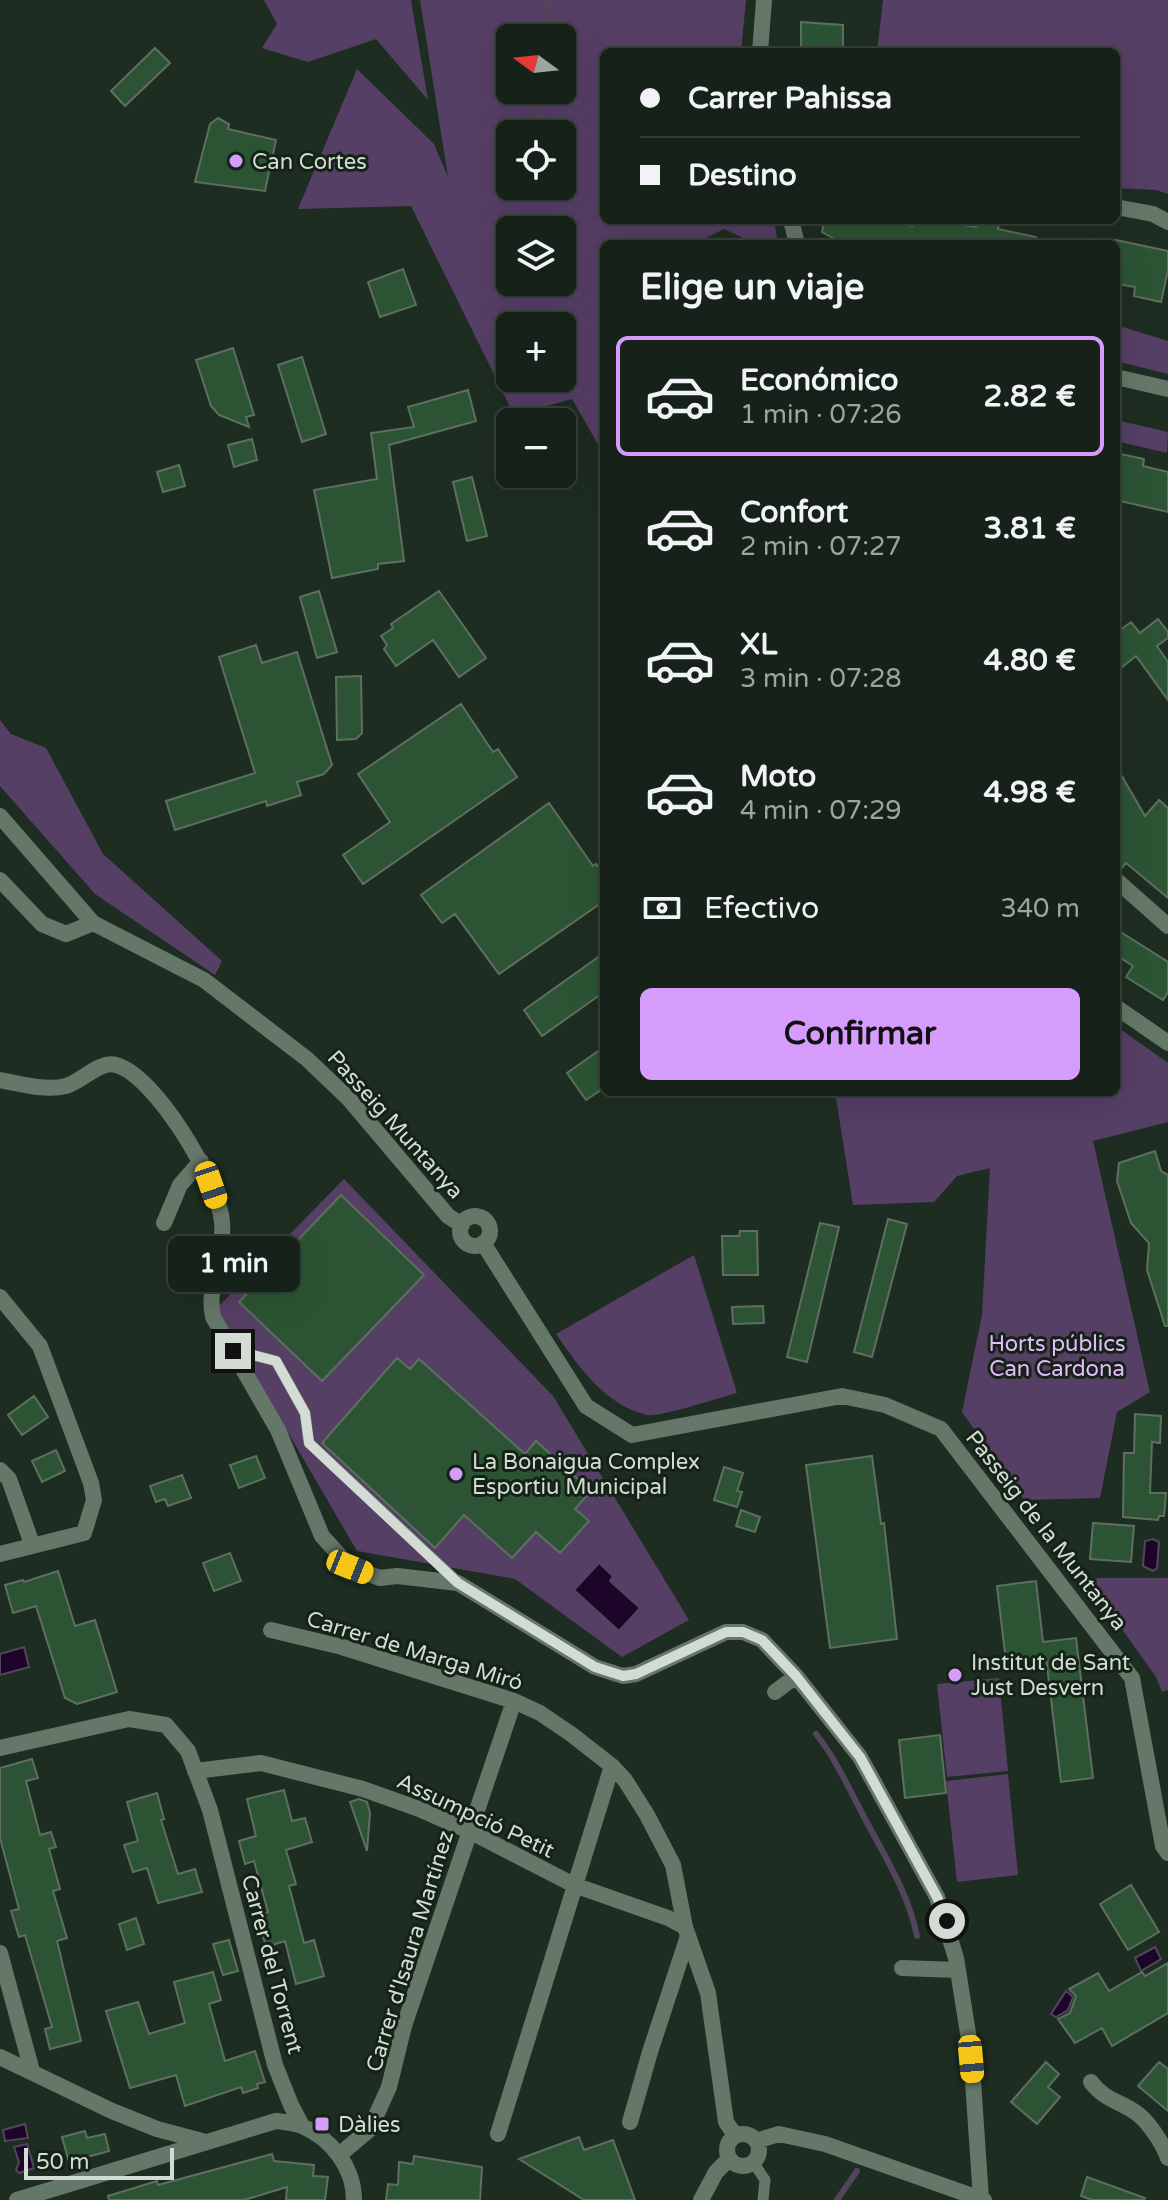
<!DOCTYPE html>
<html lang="es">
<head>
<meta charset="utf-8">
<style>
	:root { --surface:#162219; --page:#1f2a22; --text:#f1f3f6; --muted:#9ea4a2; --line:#353f38; --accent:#d59cfb }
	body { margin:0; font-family:"Varela Round",sans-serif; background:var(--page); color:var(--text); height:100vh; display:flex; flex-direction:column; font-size:30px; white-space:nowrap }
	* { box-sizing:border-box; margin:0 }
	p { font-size:26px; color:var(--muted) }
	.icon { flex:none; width:44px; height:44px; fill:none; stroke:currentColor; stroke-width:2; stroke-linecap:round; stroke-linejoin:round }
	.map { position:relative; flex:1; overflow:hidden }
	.panel { position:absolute; left:600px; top:240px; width:520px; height:856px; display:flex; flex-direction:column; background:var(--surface); border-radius:12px; box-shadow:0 8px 32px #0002,0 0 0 2px var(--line) }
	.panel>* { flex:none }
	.guide { position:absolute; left:600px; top:48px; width:520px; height:176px; border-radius:12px; box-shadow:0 8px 32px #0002,0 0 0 2px var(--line); display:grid; align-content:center; height:176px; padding:0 40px; background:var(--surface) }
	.needle { width:52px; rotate:285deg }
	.tools { position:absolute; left:496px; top:24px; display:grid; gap:16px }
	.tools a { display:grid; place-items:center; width:80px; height:80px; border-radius:12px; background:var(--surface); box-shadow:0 8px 32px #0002,0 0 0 2px var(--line); font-size:40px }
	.scale { position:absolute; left:24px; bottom:20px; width:150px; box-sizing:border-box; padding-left:8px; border:4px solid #d3dcd4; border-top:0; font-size:22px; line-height:28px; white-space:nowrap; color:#d3dcd4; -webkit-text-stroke:6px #152317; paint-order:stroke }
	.end { position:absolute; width:36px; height:36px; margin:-18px; border:10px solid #d3dcd4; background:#111; box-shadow:0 0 0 4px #111 }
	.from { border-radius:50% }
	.bubble { position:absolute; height:56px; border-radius:12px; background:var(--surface); box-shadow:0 8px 32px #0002,0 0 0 2px var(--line); font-size:26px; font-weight:800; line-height:56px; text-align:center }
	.car { position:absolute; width:24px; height:48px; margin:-24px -12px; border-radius:10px; box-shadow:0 0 6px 2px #0007; background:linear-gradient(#f5c518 24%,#345 0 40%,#f5c518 0 76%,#345 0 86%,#f5c518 0) }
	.guide b { display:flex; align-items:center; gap:28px; height:76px; font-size:30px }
	.guide b+b { border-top:2px solid var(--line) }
	.guide i { width:20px; height:20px; background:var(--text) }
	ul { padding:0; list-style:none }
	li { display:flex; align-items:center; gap:24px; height:120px; margin:0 16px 12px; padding:0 24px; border:4px solid transparent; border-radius:12px }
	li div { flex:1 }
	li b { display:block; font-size:30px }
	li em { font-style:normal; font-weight:800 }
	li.selected { border-color:var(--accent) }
	li>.icon { width:72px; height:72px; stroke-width:1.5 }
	h2 { padding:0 40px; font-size:36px; line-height:96px }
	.pay { display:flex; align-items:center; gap:20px; height:88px; padding:0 40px; font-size:30px }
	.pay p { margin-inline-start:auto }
	.cta { display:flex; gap:16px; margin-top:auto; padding:16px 40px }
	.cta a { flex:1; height:92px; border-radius:12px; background:var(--accent); color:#111; font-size:32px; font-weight:800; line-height:92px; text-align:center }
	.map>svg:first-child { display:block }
	.green { fill:#563f65; fill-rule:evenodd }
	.water { fill:#1c0528; stroke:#53465c; stroke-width:2 }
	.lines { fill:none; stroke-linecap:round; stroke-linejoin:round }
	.stream { stroke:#53465c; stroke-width:6 }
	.building { fill:#2c5434; stroke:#5e6f61; stroke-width:2 }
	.lane { stroke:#657768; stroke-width:11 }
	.street { stroke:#657768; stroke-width:16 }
	.route { stroke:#d3dcd4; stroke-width:10 }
	.poi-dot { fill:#d59cfb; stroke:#152317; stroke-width:3 }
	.labels { text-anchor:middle; stroke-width:6; stroke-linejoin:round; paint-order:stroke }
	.poi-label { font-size:22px; fill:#d3dcd4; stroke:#152317; text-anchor:start }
	.street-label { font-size:22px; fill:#d3dcd4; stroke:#152317 }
	.park-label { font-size:22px; fill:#e3bbfe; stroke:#152317 }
</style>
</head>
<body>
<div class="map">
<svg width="1168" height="2200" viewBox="0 0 1168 2200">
	<rect width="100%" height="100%" fill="#1e2d21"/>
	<!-- green -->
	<path class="green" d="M264,0H411L428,100L376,39L308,62L262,48L277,24Z
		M420,0H746L741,52H604V220H774L778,244H756L724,229L694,244H604V455L572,399L514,415L411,206L298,209L357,69L434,144L448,177ZM510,38H562V90H510ZM510,134H562V186H510ZM510,230H562V282H510ZM562,326V378H510V326Z
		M883,0H1168V194L1156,190L1116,188V52H877Z
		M1116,325L1168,341V374L1116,361Z
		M1116,420L1168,432L1167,453L1116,441Z
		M0,720L11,734L46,748L103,854L222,961L215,975L95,894L0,786Z
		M1116,1026L1168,1063V1122L1093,1141L1150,1392L1117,1412L1100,1498L1024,1500L962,1412L982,1315L990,1168L957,1176L934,1202L853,1205L835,1092H1116Z
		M344,1179L553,1396L689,1620L622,1657L515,1579L357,1551L216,1309Z
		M694,1255L737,1393C721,1397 659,1418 647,1415C605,1405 579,1367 556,1334Z
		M1086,1578H1168V1690L1162,1692L1156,1677Z
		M999,1678L1008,1771L947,1777L937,1684Z
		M1008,1774L1018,1875L957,1882L946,1781Z"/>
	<!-- water -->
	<path class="water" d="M1153,1539L1159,1542L1157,1568L1153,1571L1143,1566L1145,1541Z
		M599,1563L613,1576L610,1581L640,1608L619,1631L574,1590Z
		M24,1647L29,1667L0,1675V1654Z
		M1155,1947L1161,1959L1141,1971L1135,1958Z
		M1066,1991L1073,1997L1068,2010L1056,2017L1051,2014Z
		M25,2124L28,2138L5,2141L3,2130Z
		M27,2144L34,2168L19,2173L16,2170L19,2162L14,2147Z"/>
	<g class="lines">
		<!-- stream -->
		<path class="stream" d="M544,38L549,0
			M540,90L542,134
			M816,1734C836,1759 848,1787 863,1815C884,1855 908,1892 917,1936
			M837,2200L857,2171"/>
	</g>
	<!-- building -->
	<path class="building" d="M801,22L843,25V52H801Z
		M155,48L170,63L125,106L111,91Z
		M218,118L229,124L228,129L276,140L265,191L195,182L210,124Z
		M824,220H874L913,226L915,220H926L976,227L978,220H991L999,222L998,229L1036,237V244H837L838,241L822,232Z
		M1116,240L1168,251V270L1161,302L1134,296L1135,287L1116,284Z
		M403,269L416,305L380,317L368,282Z
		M233,348L254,415L246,417L249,427L219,415L211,406L196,360Z
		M302,357L326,434L302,442L278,365Z
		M468,390L476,421L389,445L404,561L378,564V569L332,578L314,490L377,479L371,433L414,427L408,407Z
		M252,439L257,460L234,467L228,445Z
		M1116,453L1144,459L1143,466L1168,472V512L1116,500Z
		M179,465L185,486L163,492L157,472Z
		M472,477L487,536L467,541L453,482Z
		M319,591L337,652L317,658L300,597Z
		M439,591L486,658L459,677L433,640L396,666L384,649L387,645L381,636L393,628L391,624Z
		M1158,619L1168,632V638L1157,646L1168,662V700L1136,656L1116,672V633L1131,622L1140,633Z
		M256,645L262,663L297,652L332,765L324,774L297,782L301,795L267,806L266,801L175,830L166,801L255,773L219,657Z
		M361,676L362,733L356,739L337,740L336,677Z
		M461,704L493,752L498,749L517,777L363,884L343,855L390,822L358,774Z
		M1116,766L1145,816L1159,800L1168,808V898L1126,863L1120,870L1116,869Z
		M549,803L593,866L596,864L604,876V901L499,974L455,914L442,923L421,895Z
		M1116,929L1168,962V992L1163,1000L1126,977L1133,966L1116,955Z
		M604,953V992L542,1036L524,1010Z
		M604,1047V1088L586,1100L567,1073Z
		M1155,1151L1161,1171L1168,1175V1326H1165L1147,1270L1149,1243L1131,1223L1117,1181L1119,1163Z
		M341,1195L424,1275L322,1381L239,1302Z
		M888,1219L907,1224L872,1357L854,1352Z
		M820,1223L839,1227L807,1362L787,1357Z
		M740,1231H757L758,1275H723L722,1236H739Z
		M763,1306L764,1323L733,1324L732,1307Z
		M397,1358L410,1369L419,1359L525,1454L536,1441L591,1491L575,1509L589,1521L560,1553L536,1532L512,1558L464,1515L435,1548L322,1443Z
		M34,1396L48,1417L22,1435L8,1415Z
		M1135,1414L1161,1416L1160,1443L1152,1442L1150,1493H1166L1164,1516H1159L1158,1520L1123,1517L1124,1453H1134Z
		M56,1450L65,1471L42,1482L32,1461Z
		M256,1456L265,1478L239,1488L230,1465Z
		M872,1456L881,1524L884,1523L897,1639L830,1648L806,1465Z
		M724,1467L743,1473L737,1491L742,1492L737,1507L714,1500Z
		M182,1475L191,1498L168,1506L165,1499L156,1502L150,1486Z
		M741,1510L760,1517L755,1532L736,1526Z
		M1093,1523L1134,1526L1131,1562L1090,1559Z
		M230,1553L241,1581L214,1591L203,1563Z
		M58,1571L75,1626L95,1620L117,1692L77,1704L65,1698L36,1606L13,1613L5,1585L23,1580L24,1582Z
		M1036,1581L1043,1642L1076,1638L1093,1778L1061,1782L1046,1657L1006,1662L997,1586Z
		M940,1735L946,1793L905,1798L899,1740Z
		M32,1759L38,1778L26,1781L40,1835L51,1832L56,1847L49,1849L60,1889L53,1891L67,1938L57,1941L81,2041L50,2049L45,2029L52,2027L25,1935L19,1937L11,1911L19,1909L0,1838V1768Z
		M284,1790L292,1821L305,1818L312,1842L286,1850L296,1884L289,1886L304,1943L314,1940L324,1976L296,1984L285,1941L266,1947L257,1915L268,1912L254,1861L245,1864L239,1841L256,1836L247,1799Z
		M157,1793L164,1819L161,1820L178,1874L195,1869L202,1892L158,1903L147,1868L133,1872L124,1845L138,1841L127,1802Z
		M359,1799L367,1802L370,1813L367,1851L350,1802Z
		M1131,1885L1159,1932L1128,1950L1100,1904Z
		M136,1918L144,1944L127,1950L119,1924Z
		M229,1940L238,1971L223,1975L213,1944Z
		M1168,1963V2013L1112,2046L1102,2028L1075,2043L1058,2019L1070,2013L1076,1996L1069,1989L1098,1973L1109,1991L1142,1972L1145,1976Z
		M213,1972L221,2000L209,2004L225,2061L255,2051L265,2082L257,2084L258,2088L243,2093L241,2087L185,2106L176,2075L130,2088L106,2011L138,2002L149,2034L185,2023L174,1982Z
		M1046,2062L1059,2074L1048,2087L1060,2097L1037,2124L1011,2102Z
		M1159,2062L1168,2069V2111L1138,2086Z
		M85,2131L87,2138L105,2134L109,2151L69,2162L62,2137Z
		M579,2137L584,2150L613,2140L635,2200H584L519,2159Z
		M272,2154L274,2161L314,2165L313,2176L328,2177L325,2200H286L287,2187L244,2200H109L108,2196L157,2181L158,2185Z
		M414,2156L482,2167L480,2200H386L388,2184L398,2185L399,2162L413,2164Z
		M1087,2177L1145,2198L1144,2200H1092L1081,2196Z"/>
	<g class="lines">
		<!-- lane -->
		<path class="lane" d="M238,1360L253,1355L276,1361L305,1413L309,1443L458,1582
			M753,2162L765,2180L763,2200"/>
		<!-- street -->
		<path class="street" d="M760,52L764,0
			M1116,207L1153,214L1168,222
			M791,220L797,244
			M1116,377L1168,389
			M0,816L93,923L204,980L307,1059L349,1099L448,1216L462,1225
			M0,880L42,924L66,934L93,923
			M1116,880L1168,926
			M1116,1007L1168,1043
			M0,1080C20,1084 45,1091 66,1086C81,1082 100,1060 116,1065C155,1075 219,1182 222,1222C225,1254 206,1285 213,1317L278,1430L322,1536L350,1567L380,1578L397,1576L458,1583L595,1667L623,1676L636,1674L726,1632H743L762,1640L796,1676L860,1757L937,1897L956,1958L971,2052L981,2199
			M460 1231a15 15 0 1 1 30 0a15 15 0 1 1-30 0Z
			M164,1223L180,1185L201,1161
			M483,1243L586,1406L632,1435L842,1396L885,1405L941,1429L1132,1678L1163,1846L1168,1853
			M0,1297L40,1346L91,1483L94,1500L84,1533L0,1554
			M0,1470L9,1479L32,1544
			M271,1630L342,1647L514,1701L540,1713L571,1734L612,1766L625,1780L647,1815L673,1865L685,1927L708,1993L726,2122L735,2135
			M775,1692L796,1676
			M0,1748L129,1719L166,1725L188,1751L210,1810L275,2065L291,2105L302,2126
			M195,1771L261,1763L363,1789L419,1809L469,1831L574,1885L668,1918L685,1927
			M0,1953L32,2071
			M902,1968L957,1970
			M0,2057L112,2111L157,2129L202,2141
			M1091,2082C1106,2102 1122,2101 1139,2115C1150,2124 1163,2144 1168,2158
			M630,2122L650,2052L688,1936
			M727 2150a16 16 0 1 1 32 0a16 16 0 1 1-32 0Z
			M498,2134L612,1766
			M756,2141L779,2134L825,2144L984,2200
			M339,2155L370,2129L389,2087L404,2026L514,1701
			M17,2200L276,2121C284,2122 294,2123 302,2126C332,2139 354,2168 354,2200
			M701,2200L716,2172L729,2159"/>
	</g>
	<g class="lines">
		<!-- route -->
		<path class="route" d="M233,1351L238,1360L253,1355L276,1361L305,1413L309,1443L458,1583L595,1667L623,1676L636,1674L726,1632H743L762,1640L796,1676L860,1757L937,1897L947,1921"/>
	</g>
	<!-- markers -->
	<g class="poi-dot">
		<circle cx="236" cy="161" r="8"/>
		<circle cx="456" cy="1474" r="8"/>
		<circle cx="955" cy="1675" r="8"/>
		<rect x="314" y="2116" width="16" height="16" rx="4"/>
	</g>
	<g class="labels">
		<!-- poi labels -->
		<g class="poi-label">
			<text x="252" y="169">Can Cortes</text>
			<text x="472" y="1469">La Bonaigua Complex<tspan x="472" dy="25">Esportiu Municipal</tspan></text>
			<text x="971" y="1670">Institut de Sant<tspan x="971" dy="25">Just Desvern</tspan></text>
			<text x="338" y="2132">Dàlies</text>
		</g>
		<!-- street labels -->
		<g class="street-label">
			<text transform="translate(396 1124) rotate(48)" y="8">Passeig Muntanya</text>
			<text transform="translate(1047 1530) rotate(52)" y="8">Passeig de la Muntanya</text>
			<text transform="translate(415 1650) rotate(17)" y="8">Carrer de Marga Miró</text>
			<text transform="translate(476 1815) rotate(25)" y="8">Assumpció Petit</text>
			<text transform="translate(409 1951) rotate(-73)" y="8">Carrer d'Isaura Martínez</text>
			<text transform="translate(273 1964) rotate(75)" y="8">Carrer del Torrent</text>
		</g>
		<!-- park labels -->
		<g class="park-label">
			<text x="1057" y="1351">Horts públics<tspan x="1057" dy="25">Can Cardona</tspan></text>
		</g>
	</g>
</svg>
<div class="tools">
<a><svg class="needle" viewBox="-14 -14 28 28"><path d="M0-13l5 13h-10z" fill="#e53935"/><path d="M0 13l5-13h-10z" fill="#9ea4a2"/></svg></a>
<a><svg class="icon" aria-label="locate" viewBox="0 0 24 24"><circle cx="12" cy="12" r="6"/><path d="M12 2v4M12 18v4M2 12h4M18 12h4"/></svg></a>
<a><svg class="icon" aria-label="layers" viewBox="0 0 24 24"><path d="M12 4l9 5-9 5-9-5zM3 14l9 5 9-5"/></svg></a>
<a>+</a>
<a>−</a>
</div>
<div class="scale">50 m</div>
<i class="end from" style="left:947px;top:1921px"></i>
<i class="end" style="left:233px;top:1351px"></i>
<div class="bubble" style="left:168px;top:1236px;width:132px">1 min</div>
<i class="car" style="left:211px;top:1185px;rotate:161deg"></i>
<i class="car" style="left:350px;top:1567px;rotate:112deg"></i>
<i class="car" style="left:971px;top:2059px;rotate:175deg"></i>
<div class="guide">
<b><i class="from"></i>Carrer Pahissa</b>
<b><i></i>Destino</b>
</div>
<section class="panel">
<h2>Elige un viaje</h2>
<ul>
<li class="selected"><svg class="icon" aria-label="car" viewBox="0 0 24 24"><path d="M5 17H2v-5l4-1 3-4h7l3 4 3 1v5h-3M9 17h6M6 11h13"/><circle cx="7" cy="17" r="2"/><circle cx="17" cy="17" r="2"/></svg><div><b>Económico</b><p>1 min · 07:26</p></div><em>2.82 €</em></li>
<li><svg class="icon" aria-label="car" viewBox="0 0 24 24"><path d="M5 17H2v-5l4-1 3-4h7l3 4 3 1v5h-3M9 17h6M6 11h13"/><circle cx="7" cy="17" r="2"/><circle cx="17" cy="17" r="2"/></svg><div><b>Confort</b><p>2 min · 07:27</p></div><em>3.81 €</em></li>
<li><svg class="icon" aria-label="car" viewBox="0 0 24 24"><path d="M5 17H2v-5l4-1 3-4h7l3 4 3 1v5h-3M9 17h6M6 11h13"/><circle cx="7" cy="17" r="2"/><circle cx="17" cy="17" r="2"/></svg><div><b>XL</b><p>3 min · 07:28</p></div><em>4.80 €</em></li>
<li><svg class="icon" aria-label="car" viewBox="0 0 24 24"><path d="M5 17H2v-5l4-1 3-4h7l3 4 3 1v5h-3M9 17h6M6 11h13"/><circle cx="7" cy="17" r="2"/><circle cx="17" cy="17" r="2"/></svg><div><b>Moto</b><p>4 min · 07:29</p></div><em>4.98 €</em></li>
</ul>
<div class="pay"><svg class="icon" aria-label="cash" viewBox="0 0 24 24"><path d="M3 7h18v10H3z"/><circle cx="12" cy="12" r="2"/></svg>Efectivo<p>340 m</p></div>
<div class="cta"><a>Confirmar</a></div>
</section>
</div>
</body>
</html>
